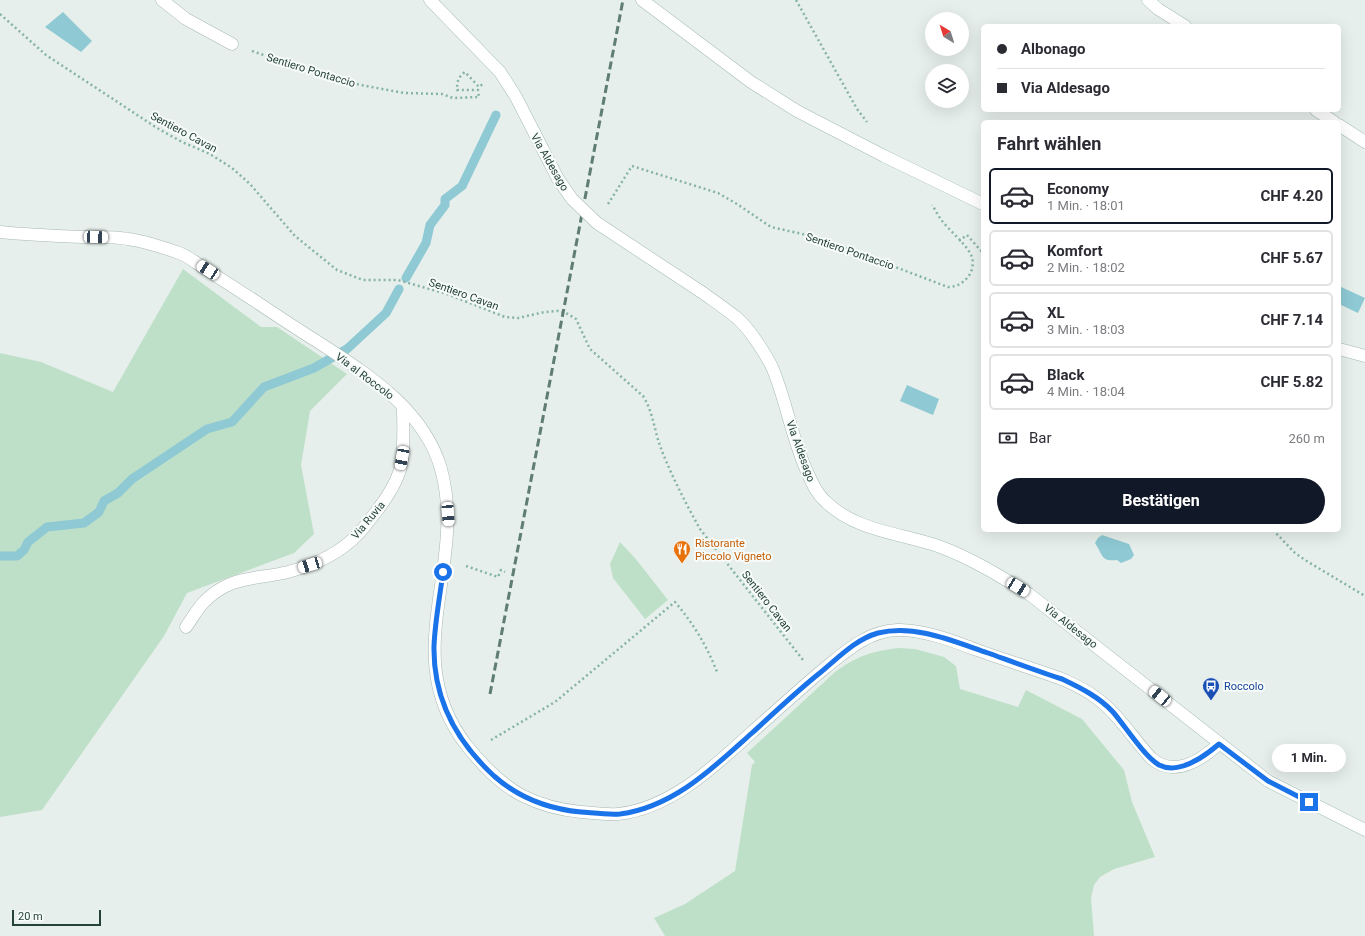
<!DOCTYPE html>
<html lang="de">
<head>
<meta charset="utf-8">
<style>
	:root { --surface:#fff; --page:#f7f7f7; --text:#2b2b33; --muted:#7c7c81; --line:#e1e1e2; --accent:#111827 }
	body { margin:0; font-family:Roboto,sans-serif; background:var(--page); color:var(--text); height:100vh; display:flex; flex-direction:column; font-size:15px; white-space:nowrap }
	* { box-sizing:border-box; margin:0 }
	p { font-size:13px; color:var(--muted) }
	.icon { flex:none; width:22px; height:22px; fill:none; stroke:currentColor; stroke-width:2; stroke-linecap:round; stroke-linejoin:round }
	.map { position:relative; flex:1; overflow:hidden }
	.panel { position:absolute; left:981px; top:120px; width:360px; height:412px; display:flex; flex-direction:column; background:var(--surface); border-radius:6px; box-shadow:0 4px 16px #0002 }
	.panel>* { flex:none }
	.banner { position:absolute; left:981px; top:24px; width:360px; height:88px; border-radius:6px; box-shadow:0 4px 16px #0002; display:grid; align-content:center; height:88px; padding:0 16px; background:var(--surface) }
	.needle { width:26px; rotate:322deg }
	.controls { position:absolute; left:925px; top:12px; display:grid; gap:8px }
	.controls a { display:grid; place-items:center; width:44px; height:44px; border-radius:50%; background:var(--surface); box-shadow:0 4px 16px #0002; font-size:20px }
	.scale { position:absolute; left:12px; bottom:10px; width:89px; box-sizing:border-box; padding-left:4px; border:2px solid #24423a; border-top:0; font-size:11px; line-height:14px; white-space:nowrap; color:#24423a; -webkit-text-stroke:3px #f7fbf9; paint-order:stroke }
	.end { position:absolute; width:18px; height:18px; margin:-9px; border:5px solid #1a73e8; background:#fff; box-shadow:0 0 0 2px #fff }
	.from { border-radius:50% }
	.bubble { position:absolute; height:28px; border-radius:14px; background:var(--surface); box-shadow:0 4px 16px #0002; font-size:13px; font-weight:700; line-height:28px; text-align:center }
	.car { position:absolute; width:12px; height:24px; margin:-12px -6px; border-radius:5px; box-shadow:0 0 3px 1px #0007; background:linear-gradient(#fff 24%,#345 0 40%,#fff 0 76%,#345 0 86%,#fff 0) }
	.banner b { display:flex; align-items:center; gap:14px; height:38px; font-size:15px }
	.banner b+b { border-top:1px solid var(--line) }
	.banner i { width:10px; height:10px; background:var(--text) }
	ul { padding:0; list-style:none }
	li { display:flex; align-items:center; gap:12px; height:56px; margin:0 8px 6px; padding:0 8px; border:2px solid var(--line); border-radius:6px }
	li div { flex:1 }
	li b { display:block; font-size:15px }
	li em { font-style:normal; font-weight:700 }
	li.selected { border-color:var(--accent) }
	li>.icon { width:36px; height:36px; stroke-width:1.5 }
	h2 { padding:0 16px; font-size:18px; line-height:48px }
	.pay { display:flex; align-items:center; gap:10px; height:44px; padding:0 16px; font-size:15px }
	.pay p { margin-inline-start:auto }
	.primary-button { display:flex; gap:8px; margin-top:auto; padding:8px 16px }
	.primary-button a { flex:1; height:46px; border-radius:24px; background:var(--accent); color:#fff; font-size:16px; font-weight:700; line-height:46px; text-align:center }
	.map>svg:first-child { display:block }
	.green { fill:#bfe0c8 }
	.water { fill:#8ec9d4 }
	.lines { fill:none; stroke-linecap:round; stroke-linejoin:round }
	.stream { stroke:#8ec9d4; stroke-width:9 }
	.street-casing { stroke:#a8b8b2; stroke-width:13 }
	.secondary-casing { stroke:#a4bbb3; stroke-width:13 }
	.path { stroke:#86b3a5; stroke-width:2.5; stroke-dasharray:2 3; stroke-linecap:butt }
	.street { stroke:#fff; stroke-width:12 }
	.secondary { stroke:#fff; stroke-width:12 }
	.rail { stroke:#5f7d75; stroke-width:3; stroke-dasharray:8 4; stroke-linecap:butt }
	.secondary-bridge-casing { stroke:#a4bbb3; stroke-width:13; stroke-linecap:butt }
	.secondary-bridge { stroke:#fff; stroke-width:12 }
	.route { stroke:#1a73e8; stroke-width:5 }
	.labels { text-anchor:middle; stroke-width:4; stroke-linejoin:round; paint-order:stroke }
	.street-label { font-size:11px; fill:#24423a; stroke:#f7fbf9 }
	.food-label { font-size:11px; fill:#c56008; stroke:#f7fbf9; text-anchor:start }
	.transit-label { font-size:11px; fill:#164399; stroke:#f7fbf9; text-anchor:start }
</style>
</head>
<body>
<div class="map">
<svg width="1365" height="936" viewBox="0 0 1365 936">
	<rect width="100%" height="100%" fill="#e6efeb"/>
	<!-- green -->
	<path class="green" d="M183,269L261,327H277L347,374L310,411L301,465L314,534L294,553L187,593L164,636L42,810L0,817V353L41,362L113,392Z
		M620,542L635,558L668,600L645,619L613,578L610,564Z
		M899,648L915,649L944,657L956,666L960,689L1018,707L1026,690L1082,719L1124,770L1132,802L1155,857L1114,869L1100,877L1094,885L1091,898L1094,936H665L654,918L685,904L735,871L752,765L755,762L747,753L835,672C857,656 872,651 899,648Z"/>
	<!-- water -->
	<path class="water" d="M63,12L92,41L81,52L45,27Z
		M1339,286L1365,298L1358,313L1339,304Z
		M907,385L939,399L933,415L900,401Z
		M1102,535L1129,544L1134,555L1131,559L1121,563L1117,560C1101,562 1103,555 1095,543L1098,538Z"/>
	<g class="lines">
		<!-- stream -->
		<path class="stream" d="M406,278L426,243L430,225L445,205V199L462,186L496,115
			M0,556H17L24,550L28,542L47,527L84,523L99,512L104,501L118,493L132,479L207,429L232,422L264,387L314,368L347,349L386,313L399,289"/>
		<!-- street casing -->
		<g class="street-casing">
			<path id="street" d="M162,0L186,19L232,44
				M0,232C28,235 55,236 83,237C97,237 113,236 128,239C142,241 165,248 179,253C188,256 196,263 204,268C221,279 238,290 255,301C276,315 297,329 318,342C367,374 424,409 441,469C468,567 396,655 467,746C483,766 500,784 523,796C541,805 561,810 581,812C593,813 606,815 618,814C670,809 715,766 751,733C776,711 800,689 825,668C846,651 868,631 897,630C922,629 953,641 977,650C1005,660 1034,669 1062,679C1073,684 1085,689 1095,697C1118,713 1133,739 1152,759C1175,778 1201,760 1219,744
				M186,627C192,619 197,609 204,602C230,575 255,580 288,572C314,565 340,554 359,533C365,527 370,519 376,512C386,499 395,486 400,470C405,450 403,426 403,406"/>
		</g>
		<!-- secondary casing -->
		<g class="secondary-casing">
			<path id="secondary" d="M430,0L500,72L516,97L558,179
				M642,0L751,82L797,111L884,156L983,204
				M1148,0L1158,9L1185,26
				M1316,110L1334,122
				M1339,125L1365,142
				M703,293C714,301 726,309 737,318C749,328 765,353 772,367C787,402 792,441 809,476C813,485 817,494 825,501C855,531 900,533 938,546C971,558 1000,576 1029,594L1268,781L1365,830
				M1339,349L1365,356"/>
		</g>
		<!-- path -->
		<path class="path" d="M796,0L857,109L867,122
			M0,14L46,55L157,128L182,142L210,154L232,168L250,184L295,236L337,270L363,280H398L447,294L505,317L518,318L545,312L558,311L568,314L576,319L590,349L643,396C652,410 654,427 659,443C669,471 685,502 700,529L803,660
			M252,51L324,76L361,85L404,93L442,94L453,98L479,97L478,90H457C457,82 458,77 465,72L479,87L483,84
			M608,204L632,166L718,193L737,204L771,227L816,237L948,287C955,287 962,284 967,278C972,273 974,264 972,257C966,243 949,231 940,218C937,214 935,209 932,205
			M959,241L967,235L983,253
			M1273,530L1295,553L1305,560L1365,596
			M466,566L498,577L501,570L505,572
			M491,740L555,702L675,602C693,623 707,646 717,672"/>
		<!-- street -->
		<use href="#street" class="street"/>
		<!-- secondary -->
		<use href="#secondary" class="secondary"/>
		<!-- rail -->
		<path class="rail" d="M490,694L623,0"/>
		<!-- secondary-bridge casing -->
		<g class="secondary-bridge-casing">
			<path id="secondary-bridge" d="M558,179L572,199L597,223L703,293"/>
		</g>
		<!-- secondary-bridge -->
		<use href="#secondary-bridge" class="secondary-bridge"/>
	</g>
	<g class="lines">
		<!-- route -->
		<path class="route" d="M443,572C440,596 435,621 434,646C433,699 456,741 494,776C519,798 549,809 581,812C594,813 608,815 620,814C674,807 714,767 752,733C775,712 797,691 821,672C838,658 856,639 878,633C915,624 953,641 988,653C1013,662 1037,671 1062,679C1081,688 1099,697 1113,712C1125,726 1144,756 1159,765C1179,775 1205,756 1219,744L1268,781L1309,802"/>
	</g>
	<!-- icons -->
	<defs>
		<g id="restaurant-pin" transform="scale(0.9)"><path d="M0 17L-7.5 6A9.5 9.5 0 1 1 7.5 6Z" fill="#e8710a" stroke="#f7fbf9"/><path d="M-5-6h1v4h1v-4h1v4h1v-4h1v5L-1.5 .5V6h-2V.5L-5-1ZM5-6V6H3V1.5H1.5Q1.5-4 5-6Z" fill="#fff"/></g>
		<g id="bus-pin" transform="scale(0.9)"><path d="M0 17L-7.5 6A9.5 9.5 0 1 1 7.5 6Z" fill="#1a4fb4" stroke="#f7fbf9"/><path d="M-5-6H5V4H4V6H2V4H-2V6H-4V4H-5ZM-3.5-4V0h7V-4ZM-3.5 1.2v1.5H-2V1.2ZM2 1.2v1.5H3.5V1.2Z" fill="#fff"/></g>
	</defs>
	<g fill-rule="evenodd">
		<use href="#restaurant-pin" x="682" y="549"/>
		<use href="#bus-pin" x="1211" y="686"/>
	</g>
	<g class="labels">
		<!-- street labels -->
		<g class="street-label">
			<text transform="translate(311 70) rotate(17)" y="4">Sentiero Pontaccio</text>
			<text transform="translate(184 132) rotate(28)" y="4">Sentiero Cavan</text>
			<text transform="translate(550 162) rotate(60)" y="4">Via Aldesago</text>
			<text transform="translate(850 251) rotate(19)" y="4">Sentiero Pontaccio</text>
			<text transform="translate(464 294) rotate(20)" y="4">Sentiero Cavan</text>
			<text transform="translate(365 376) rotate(37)" y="4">Via al Roccolo</text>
			<text transform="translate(801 451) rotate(70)" y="4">Via Aldesago</text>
			<text transform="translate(368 520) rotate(-50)" y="4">Via Ruvia</text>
			<text transform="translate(767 601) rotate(52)" y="4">Sentiero Cavan</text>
			<text transform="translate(1071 626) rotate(38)" y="4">Via Aldesago</text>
		</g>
		<!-- food labels -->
		<g class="food-label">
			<text x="695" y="547">Ristorante<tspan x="695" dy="13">Piccolo Vigneto</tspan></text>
		</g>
		<!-- transit labels -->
		<g class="transit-label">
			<text x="1224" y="690">Roccolo</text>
		</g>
	</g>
</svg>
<div class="controls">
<a><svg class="needle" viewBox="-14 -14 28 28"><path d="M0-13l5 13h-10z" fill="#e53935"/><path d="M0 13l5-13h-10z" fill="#7c7c81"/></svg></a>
<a><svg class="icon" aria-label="layers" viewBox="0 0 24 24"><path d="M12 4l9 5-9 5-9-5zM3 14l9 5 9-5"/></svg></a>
</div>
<div class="scale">20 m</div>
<i class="end from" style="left:443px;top:572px"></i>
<i class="end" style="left:1309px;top:802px"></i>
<div class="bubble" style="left:1272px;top:744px;width:74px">1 Min.</div>
<i class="car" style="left:96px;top:237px;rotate:92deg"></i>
<i class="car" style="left:208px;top:270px;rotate:303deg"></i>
<i class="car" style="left:402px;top:458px;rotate:191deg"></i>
<i class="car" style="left:448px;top:514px;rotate:176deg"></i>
<i class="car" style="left:310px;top:565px;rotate:253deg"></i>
<i class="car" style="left:1018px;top:587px;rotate:122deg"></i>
<i class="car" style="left:1160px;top:696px;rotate:309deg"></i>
<div class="banner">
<b><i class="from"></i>Albonago</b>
<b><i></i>Via Aldesago</b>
</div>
<section class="panel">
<h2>Fahrt wählen</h2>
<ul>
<li class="selected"><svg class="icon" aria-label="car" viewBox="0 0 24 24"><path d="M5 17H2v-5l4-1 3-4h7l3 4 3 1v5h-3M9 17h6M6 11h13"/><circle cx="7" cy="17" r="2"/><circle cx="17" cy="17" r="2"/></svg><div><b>Economy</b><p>1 Min. · 18:01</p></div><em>CHF 4.20</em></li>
<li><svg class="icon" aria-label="car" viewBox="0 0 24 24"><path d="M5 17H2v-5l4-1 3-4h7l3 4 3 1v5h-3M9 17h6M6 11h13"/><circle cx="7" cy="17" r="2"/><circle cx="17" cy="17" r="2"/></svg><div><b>Komfort</b><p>2 Min. · 18:02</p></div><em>CHF 5.67</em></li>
<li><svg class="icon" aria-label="car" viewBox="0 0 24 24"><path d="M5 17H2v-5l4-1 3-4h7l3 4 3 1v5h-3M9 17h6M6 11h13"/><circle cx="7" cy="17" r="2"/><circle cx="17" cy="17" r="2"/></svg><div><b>XL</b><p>3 Min. · 18:03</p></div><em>CHF 7.14</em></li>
<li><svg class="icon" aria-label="car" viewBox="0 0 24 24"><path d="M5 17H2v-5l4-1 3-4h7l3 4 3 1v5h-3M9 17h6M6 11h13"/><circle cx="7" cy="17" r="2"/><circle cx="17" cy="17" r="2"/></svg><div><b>Black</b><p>4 Min. · 18:04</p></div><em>CHF 5.82</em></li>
</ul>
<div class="pay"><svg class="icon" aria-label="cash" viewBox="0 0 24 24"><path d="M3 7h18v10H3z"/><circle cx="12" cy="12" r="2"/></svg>Bar<p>260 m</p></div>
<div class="primary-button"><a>Bestätigen</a></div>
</section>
</div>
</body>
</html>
